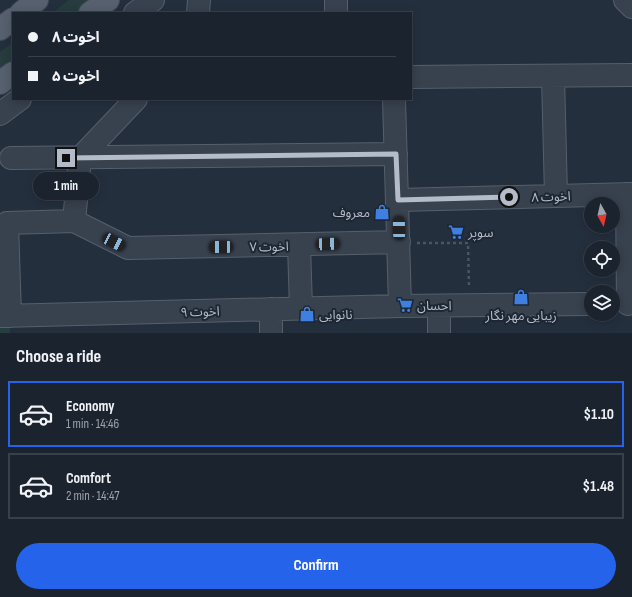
<!DOCTYPE html>
<html lang="en">
<head>
<meta charset="utf-8">
<style>
	:root { --surface:#1b232e; --page:#242b36; --text:#f1f3f6; --muted:#a0a4aa; --line:#39404a; --accent:#2563eb }
	body { margin:0; font-family:"Sofia Sans Condensed","Noto Sans Arabic",sans-serif; background:var(--page); color:var(--text); height:100vh; display:flex; flex-direction:column; font-size:15px; white-space:nowrap }
	* { box-sizing:border-box; margin:0 }
	p { font-size:13px; color:var(--muted) }
	.icon { flex:none; width:22px; height:22px; fill:none; stroke:currentColor; stroke-width:2; stroke-linecap:round; stroke-linejoin:round }
	.map { position:relative; height:333px; overflow:hidden }
	.drawer { display:flex; flex-direction:column; background:var(--surface); flex:1 }
	.drawer>* { flex:none }
	.guide { position:absolute; left:12px; top:12px; width:400px; height:88px; border-radius:0px; box-shadow:0 2px 10px #0003,0 0 0 1px var(--line); display:grid; align-content:center; height:88px; padding:0 16px; background:var(--surface) }
	.needle { width:26px; rotate:172deg }
	.controls { position:absolute; left:584px; top:197px; display:grid; gap:8px }
	.controls a { display:grid; place-items:center; width:36px; height:36px; border-radius:50%; background:var(--surface); box-shadow:0 2px 10px #0003,0 0 0 1px var(--line); font-size:20px }
	.end { position:absolute; width:18px; height:18px; margin:-9px; border:5px solid #b4bcc9; background:#111; box-shadow:0 0 0 2px #111 }
	.from { border-radius:50% }
	.bubble { position:absolute; height:28px; border-radius:14px; background:var(--surface); box-shadow:0 2px 10px #0003,0 0 0 1px var(--line); font-size:13px; font-weight:700; line-height:28px; text-align:center }
	.car { position:absolute; width:12px; height:24px; margin:-12px -6px; border-radius:5px; box-shadow:0 0 3px 1px #0007; background:linear-gradient(#222 24%,#8ab4d8 0 40%,#222 0 76%,#8ab4d8 0 86%,#222 0) }
	.guide b { display:flex; align-items:center; gap:14px; height:38px; font-size:15px }
	.guide b+b { border-top:1px solid var(--line) }
	.guide i { width:10px; height:10px; background:var(--text) }
	ul { padding:0; list-style:none }
	li { display:flex; align-items:center; gap:12px; height:66px; margin:0 8px 6px; padding:0 8px; border:2px solid var(--line); border-radius:0px }
	li div { flex:1 }
	li b { display:block; font-size:15px }
	li em { font-style:normal; font-weight:700 }
	li.current { border-color:var(--accent) }
	li>.icon { width:36px; height:36px; stroke-width:1.5 }
	h2 { padding:0 16px; font-size:18px; line-height:48px }
	.cta { display:flex; gap:8px; margin-top:auto; padding:8px 16px }
	.cta a { flex:1; height:46px; border-radius:24px; background:var(--accent); color:#fff; font-size:16px; font-weight:700; line-height:46px; text-align:center }
	.map>svg:first-child { display:block }
	.green { fill:#263c3f }
	.lines { fill:none; stroke-linecap:round; stroke-linejoin:round }
	.minor-casing { stroke:#565f6c; stroke-width:24 }
	.major-casing { stroke:#414a57; stroke-width:24 }
	.path { stroke:#44595c; stroke-width:2.5; stroke-dasharray:3 3; stroke-linecap:butt }
	.minor { stroke:#38414e; stroke-width:22 }
	.major { stroke:#56606e; stroke-width:22 }
	.route { stroke:#b4bcc9; stroke-width:5 }
	.labels { text-anchor:middle; stroke-width:4; stroke-linejoin:round; paint-order:stroke }
	.street-label { font-size:13px; fill:#b4bcc9; stroke:#1d2633 }
	.poi-label { font-size:13px; fill:#b4bcc9; stroke:#1d2633; text-anchor:start }
</style>
</head>
<body>
<div class="map">
<svg width="632" height="333" viewBox="0 0 632 333">
	<rect width="100%" height="100%" fill="#242f3e"/>
	<!-- green -->
	<path class="green" d="M69,0H100L82,13H52Z
		M13,42V64L0,74V52Z
		M0,324L10,325V333H0Z"/>
	<g class="lines">
		<!-- minor casing -->
		<g class="minor-casing">
			<path id="minor" d="M336,0V13
				M625,0L632,7
				M135,13L153,0
				M198,13L199,0
				M553,76L556,196
				M411,77L632,75
				M394,99L400,306
				M0,114L20,99
				M11,158L396,154
				M627,194L628,304
				M398,200L632,194
				M74,221L128,248L399,242
				M299,245L301,308
				M439,306V333
				M271,309V333
				M0,316L400,306L591,304
				M10,316L7,223L74,221L80,158L136,99"/>
		</g>
		<!-- major casing -->
		<g class="major-casing">
			<path id="major" d="M21,13L37,0
				M90,13L108,0
				M0,29L13,19
				M0,83L13,73"/>
		</g>
		<!-- path -->
		<path class="path" d="M417,243H468L469,287"/>
		<!-- minor -->
		<use href="#minor" class="minor"/>
		<!-- major -->
		<use href="#major" class="major"/>
	</g>
	<g class="lines">
		<!-- route -->
		<path class="route" d="M66,158L396,154L398,200L509,197"/>
	</g>
	<!-- icons -->
	<defs>
		<g id="shop-bare" transform="scale(1.2)"><path d="M-5-2.5h2.3a2.7 3.5 0 0 1 5.4 0H5L5.5 6h-11ZM-1.5-2.5h3a1.5 2.3 0 0 0-3 0Z" fill="#3f7fe0" stroke="#1d2633" stroke-width="2.5" paint-order="stroke"/></g>
		<g id="supermarket-bare" transform="scale(1.2)"><path d="M-6-5.5h2.5l.6 2H6L4.5 2H-2.5L-4.4-4H-6ZM-1.5 3.2a1.3 1.3 0 1 0 .1 0ZM3 3.2a1.3 1.3 0 1 0 .1 0Z" fill="#3f7fe0" stroke="#1d2633" stroke-width="2.5" paint-order="stroke"/></g>
	</defs>
	<g fill-rule="evenodd">
		<use href="#shop-bare" x="382" y="212"/>
		<use href="#supermarket-bare" x="456" y="232"/>
		<use href="#shop-bare" x="521" y="297"/>
		<use href="#supermarket-bare" x="405" y="305"/>
		<use href="#shop-bare" x="307" y="314"/>
	</g>
	<g class="labels">
		<!-- street labels -->
		<g class="street-label">
			<text transform="translate(551 196) rotate(-2)" y="5">اخوت ۸</text>
			<text transform="translate(269 246) rotate(-1)" y="5">اخوت ۷</text>
			<text transform="translate(200 311) rotate(-2)" y="5">اخوت ۹</text>
		</g>
		<!-- poi labels -->
		<g class="poi-label">
			<text x="370" y="217" text-anchor="end">معروف</text>
			<text x="468" y="237">سوپر</text>
			<text x="417" y="310">احسان</text>
			<text x="319" y="319">نانوایی</text>
			<text x="521" y="320" text-anchor="middle">زیبایی مهر نگار</text>
		</g>
	</g>
</svg>
<div class="controls">
<a><svg class="needle" viewBox="-14 -14 28 28"><path d="M0-13l5 13h-10z" fill="#e53935"/><path d="M0 13l5-13h-10z" fill="#a0a4aa"/></svg></a>
<a><svg class="icon" aria-label="locate" viewBox="0 0 24 24"><circle cx="12" cy="12" r="6"/><path d="M12 2v4M12 18v4M2 12h4M18 12h4"/></svg></a>
<a><svg class="icon" aria-label="layers" viewBox="0 0 24 24"><path d="M12 4l9 5-9 5-9-5zM3 14l9 5 9-5"/></svg></a>
</div>
<i class="end from" style="left:509px;top:197px"></i>
<i class="end" style="left:66px;top:158px"></i>
<div class="bubble" style="left:33px;top:172px;width:66px">1 min</div>
<i class="car" style="left:399px;top:228px;rotate:359deg"></i>
<i class="car" style="left:114px;top:242px;rotate:117deg"></i>
<i class="car" style="left:328px;top:244px;rotate:88deg"></i>
<i class="car" style="left:221px;top:247px;rotate:269deg"></i>
<div class="guide">
<b><i class="from"></i>اخوت ۸</b>
<b><i></i>اخوت ۵</b>
</div>
</div>
<section class="drawer">
<h2>Choose a ride</h2>
<ul>
<li class="current"><svg class="icon" aria-label="car" viewBox="0 0 24 24"><path d="M5 17H2v-5l4-1 3-4h7l3 4 3 1v5h-3M9 17h6M6 11h13"/><circle cx="7" cy="17" r="2"/><circle cx="17" cy="17" r="2"/></svg><div><b>Economy</b><p>1 min · 14:46</p></div><em>$1.10</em></li>
<li><svg class="icon" aria-label="car" viewBox="0 0 24 24"><path d="M5 17H2v-5l4-1 3-4h7l3 4 3 1v5h-3M9 17h6M6 11h13"/><circle cx="7" cy="17" r="2"/><circle cx="17" cy="17" r="2"/></svg><div><b>Comfort</b><p>2 min · 14:47</p></div><em>$1.48</em></li>
</ul>
<div class="cta"><a>Confirm</a></div>
</section>
</body>
</html>
